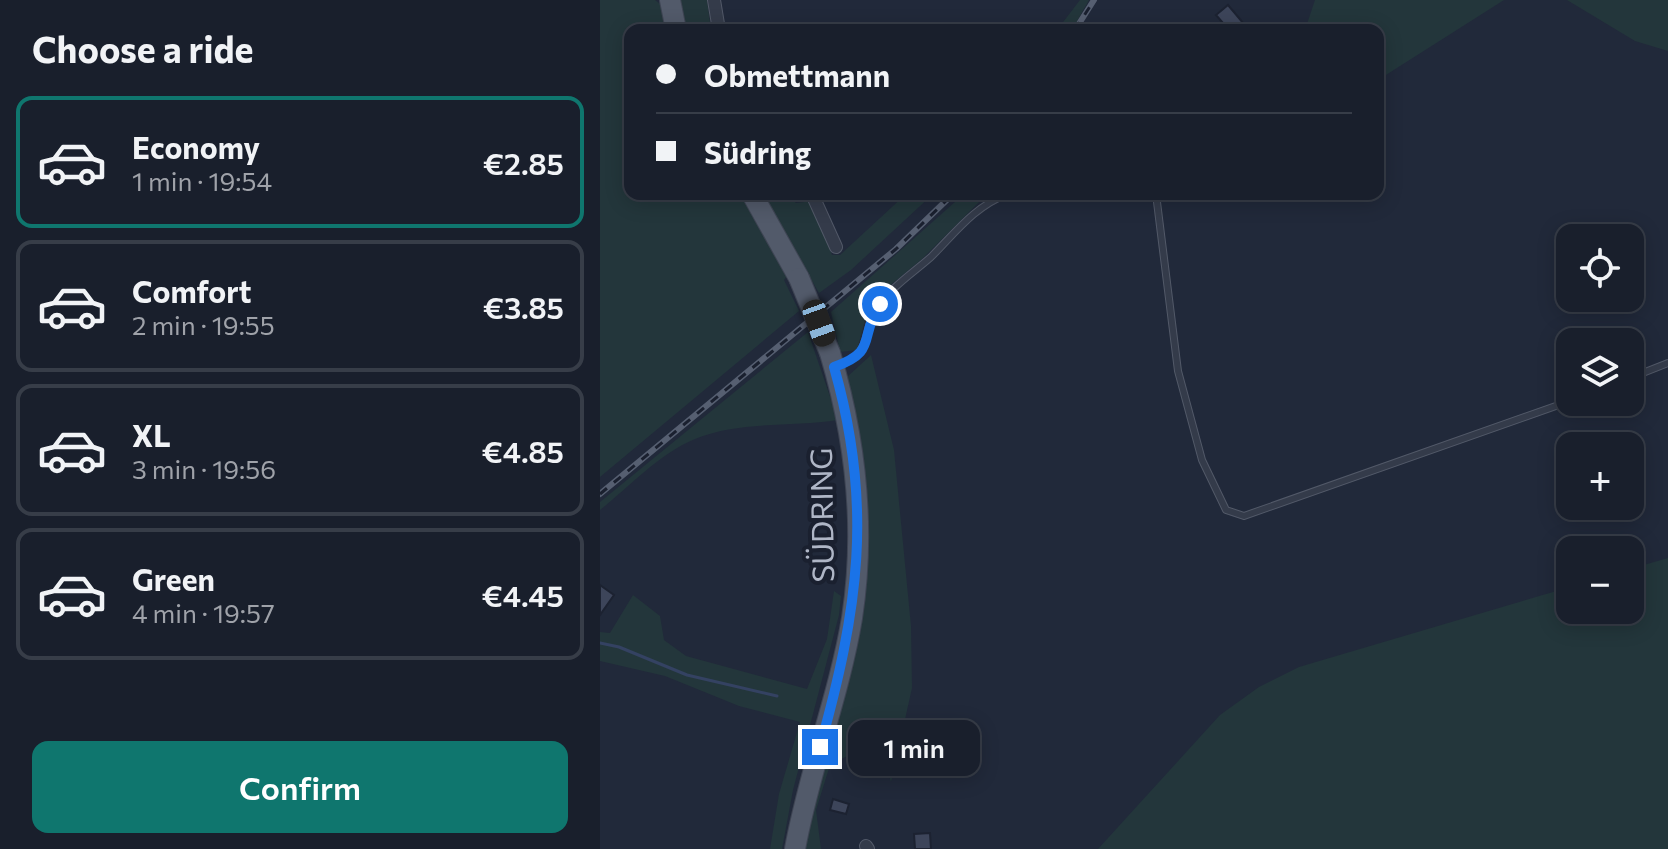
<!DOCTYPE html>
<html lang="en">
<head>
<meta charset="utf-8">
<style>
	:root { --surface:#191f2c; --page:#222734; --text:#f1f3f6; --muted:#9fa2a9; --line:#373d48; --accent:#0f766e }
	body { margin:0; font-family:Commissioner,sans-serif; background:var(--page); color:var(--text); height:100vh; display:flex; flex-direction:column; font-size:30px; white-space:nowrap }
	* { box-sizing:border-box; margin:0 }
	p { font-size:26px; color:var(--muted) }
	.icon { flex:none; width:44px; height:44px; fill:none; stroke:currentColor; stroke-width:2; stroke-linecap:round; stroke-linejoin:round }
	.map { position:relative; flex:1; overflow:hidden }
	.drawer { display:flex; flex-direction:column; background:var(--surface); width:600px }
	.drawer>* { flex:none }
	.hud { position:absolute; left:24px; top:24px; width:760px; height:176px; border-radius:16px; box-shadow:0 4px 20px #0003,0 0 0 2px var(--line); display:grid; align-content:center; height:176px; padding:0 32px; background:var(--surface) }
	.buttons { position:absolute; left:956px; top:224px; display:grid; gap:16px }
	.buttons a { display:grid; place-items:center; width:88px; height:88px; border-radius:16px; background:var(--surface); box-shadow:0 4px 20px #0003,0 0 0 2px var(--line); font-size:40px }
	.end { position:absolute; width:36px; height:36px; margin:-18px; border:10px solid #1a73e8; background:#fff; box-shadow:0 0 0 4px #fff }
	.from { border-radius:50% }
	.bubble { position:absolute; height:56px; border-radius:16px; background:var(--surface); box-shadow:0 4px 20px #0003,0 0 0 2px var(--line); font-size:26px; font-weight:600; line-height:56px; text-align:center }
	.car { position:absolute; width:24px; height:48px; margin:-24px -12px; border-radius:10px; box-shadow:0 0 6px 2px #0007; background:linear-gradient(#222 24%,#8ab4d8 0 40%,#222 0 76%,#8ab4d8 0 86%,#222 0) }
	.hud b { display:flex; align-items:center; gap:28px; height:76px; font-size:30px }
	.hud b+b { border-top:2px solid var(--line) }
	.hud i { width:20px; height:20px; background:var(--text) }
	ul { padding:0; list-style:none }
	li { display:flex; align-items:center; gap:24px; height:132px; margin:0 16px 12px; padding:0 16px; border:4px solid var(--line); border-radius:16px }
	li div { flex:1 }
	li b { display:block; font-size:30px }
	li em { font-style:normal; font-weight:600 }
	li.selected { border-color:var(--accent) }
	li>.icon { width:72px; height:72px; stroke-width:1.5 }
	h2 { padding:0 32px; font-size:36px; line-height:96px }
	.primary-button { display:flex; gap:16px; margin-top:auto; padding:16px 32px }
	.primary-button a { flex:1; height:92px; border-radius:16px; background:var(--accent); color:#fff; font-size:32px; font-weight:600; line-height:92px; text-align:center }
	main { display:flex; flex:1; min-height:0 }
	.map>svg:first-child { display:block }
	.green { fill:#23363b }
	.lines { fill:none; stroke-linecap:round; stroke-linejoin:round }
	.stream { stroke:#344262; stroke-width:3 }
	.building { fill:#3d455a; stroke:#1c2231; stroke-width:2 }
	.lane-casing { stroke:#525968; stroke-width:8 }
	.street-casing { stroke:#525968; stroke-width:14 }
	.primary-casing { stroke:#3e4453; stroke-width:22 }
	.lane { stroke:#343b4a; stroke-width:6 }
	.street { stroke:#343b4a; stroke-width:12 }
	.primary { stroke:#525a6a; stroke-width:20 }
	.rail-casing { stroke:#565f71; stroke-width:6 }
	.rail { stroke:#1a202f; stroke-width:3; stroke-dasharray:9; stroke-linecap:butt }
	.primary-bridge-casing { stroke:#3e4453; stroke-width:22; stroke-linecap:butt }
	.primary-bridge { stroke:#525a6a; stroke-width:20 }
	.route { stroke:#1a73e8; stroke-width:10 }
	.labels { text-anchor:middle; stroke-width:8; stroke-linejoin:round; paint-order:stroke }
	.street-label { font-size:30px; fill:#afb6c6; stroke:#1a202f }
</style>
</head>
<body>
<main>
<section class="drawer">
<h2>Choose a ride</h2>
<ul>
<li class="selected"><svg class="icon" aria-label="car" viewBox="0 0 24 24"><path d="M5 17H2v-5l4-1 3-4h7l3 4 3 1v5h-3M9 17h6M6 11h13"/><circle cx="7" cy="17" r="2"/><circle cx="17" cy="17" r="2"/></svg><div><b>Economy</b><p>1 min · 19:54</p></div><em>€2.85</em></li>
<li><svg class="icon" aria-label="car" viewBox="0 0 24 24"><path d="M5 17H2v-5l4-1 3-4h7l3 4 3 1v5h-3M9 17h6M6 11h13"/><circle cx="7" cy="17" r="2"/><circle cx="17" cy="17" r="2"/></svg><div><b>Comfort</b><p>2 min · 19:55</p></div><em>€3.85</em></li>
<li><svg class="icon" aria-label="car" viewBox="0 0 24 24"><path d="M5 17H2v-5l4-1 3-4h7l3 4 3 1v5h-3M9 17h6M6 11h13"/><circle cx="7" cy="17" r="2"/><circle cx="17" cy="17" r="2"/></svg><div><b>XL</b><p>3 min · 19:56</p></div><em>€4.85</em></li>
<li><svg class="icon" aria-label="car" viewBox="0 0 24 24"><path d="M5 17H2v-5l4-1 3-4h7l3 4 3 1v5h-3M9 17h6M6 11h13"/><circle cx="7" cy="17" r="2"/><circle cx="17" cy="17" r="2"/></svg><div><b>Green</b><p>4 min · 19:57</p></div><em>€4.45</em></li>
</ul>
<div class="primary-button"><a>Confirm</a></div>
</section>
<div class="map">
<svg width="1068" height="849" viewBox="0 0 1068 849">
	<rect width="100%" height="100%" fill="#21293a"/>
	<!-- green -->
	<path class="green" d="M0,0H55L64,7L70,30H30V194H144L189,274L184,280L199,311L0,477Z
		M77,0H107L111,30H84Z
		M480,0H489L472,30H457Z
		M715,0H904L778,80V30H705Z
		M967,0H1068V51L1035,41Z
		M162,194H187L196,203L212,201L232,255H240L306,194H333L251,270L219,293Z
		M364,194H387L322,259L288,287L268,309L257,350L240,352L231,312Z
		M208,332L238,420C192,427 138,421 95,439C59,454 30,486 0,510V502Z
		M271,355L294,450L311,626L312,688L291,782L284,756L290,725L273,721L257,751L230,765L216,810L221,849H202L257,623L247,377Z
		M1068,558V849H498L620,715L659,687L699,667L970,587V610H1030V569Z
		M234,591L241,596L239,615L193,790L182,849H170L179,794L200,722L139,706L65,676L0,661V632L10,633L33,595L60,616L64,640L86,656L207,689L227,639Z"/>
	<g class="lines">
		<!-- stream -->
		<path class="stream" d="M0,643L19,647L87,675L177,696"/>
	</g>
	<!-- building -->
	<path class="building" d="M628,5L649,30H629L616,15Z
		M0,585L14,595L0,615Z
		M233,799L249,804L246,814L230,810Z
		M330,833L331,849H315L314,834Z"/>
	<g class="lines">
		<!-- lane casing -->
		<g class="lane-casing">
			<path id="lane" d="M556,194L578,371L602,460L626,510L644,516L970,401
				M238,366C276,352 259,331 280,303C294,285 314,272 331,257C356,232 374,207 407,194
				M1030,378L1068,363"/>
		</g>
		<!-- street casing -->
		<g class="street-casing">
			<path id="street" d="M114,0L119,30
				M212,194L236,247
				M266,846L268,849"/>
		</g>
		<!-- primary casing -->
		<g class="primary-casing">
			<path id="primary" d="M70,0L76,30
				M152,194L199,278
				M195,849C209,771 239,696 252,618C266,527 256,440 230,353"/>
		</g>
		<!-- lane -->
		<use href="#lane" class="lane"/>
		<!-- street -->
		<use href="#street" class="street"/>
		<!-- primary -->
		<use href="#primary" class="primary"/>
		<!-- rail casing -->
		<g class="rail-casing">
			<path id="rail" d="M475,30L494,0
				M0,494L296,249L353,194"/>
		</g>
		<!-- rail -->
		<use href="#rail" class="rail"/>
		<!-- primary-bridge casing -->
		<g class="primary-bridge-casing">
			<path id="primary-bridge" d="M199,278L230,353"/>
		</g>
		<!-- primary-bridge -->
		<use href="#primary-bridge" class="primary-bridge"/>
	</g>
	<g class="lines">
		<!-- route -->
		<path class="route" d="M220,747C258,611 274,506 234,367C279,351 258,338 280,304"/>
	</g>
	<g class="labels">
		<!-- street labels -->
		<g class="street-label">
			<text transform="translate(223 515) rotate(-91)" y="10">SÜDRING</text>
		</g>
	</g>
</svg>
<div class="buttons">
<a><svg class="icon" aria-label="locate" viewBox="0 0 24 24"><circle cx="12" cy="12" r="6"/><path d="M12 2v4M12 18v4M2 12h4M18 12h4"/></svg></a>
<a><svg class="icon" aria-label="layers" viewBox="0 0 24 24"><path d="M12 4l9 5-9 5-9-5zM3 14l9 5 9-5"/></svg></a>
<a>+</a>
<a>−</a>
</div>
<i class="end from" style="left:280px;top:304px"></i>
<i class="end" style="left:220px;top:747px"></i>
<div class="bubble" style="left:248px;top:720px;width:132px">1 min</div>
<i class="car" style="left:219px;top:323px;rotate:160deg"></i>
<div class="hud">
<b><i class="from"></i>Obmettmann</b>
<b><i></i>Südring</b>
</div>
</div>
</main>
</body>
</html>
